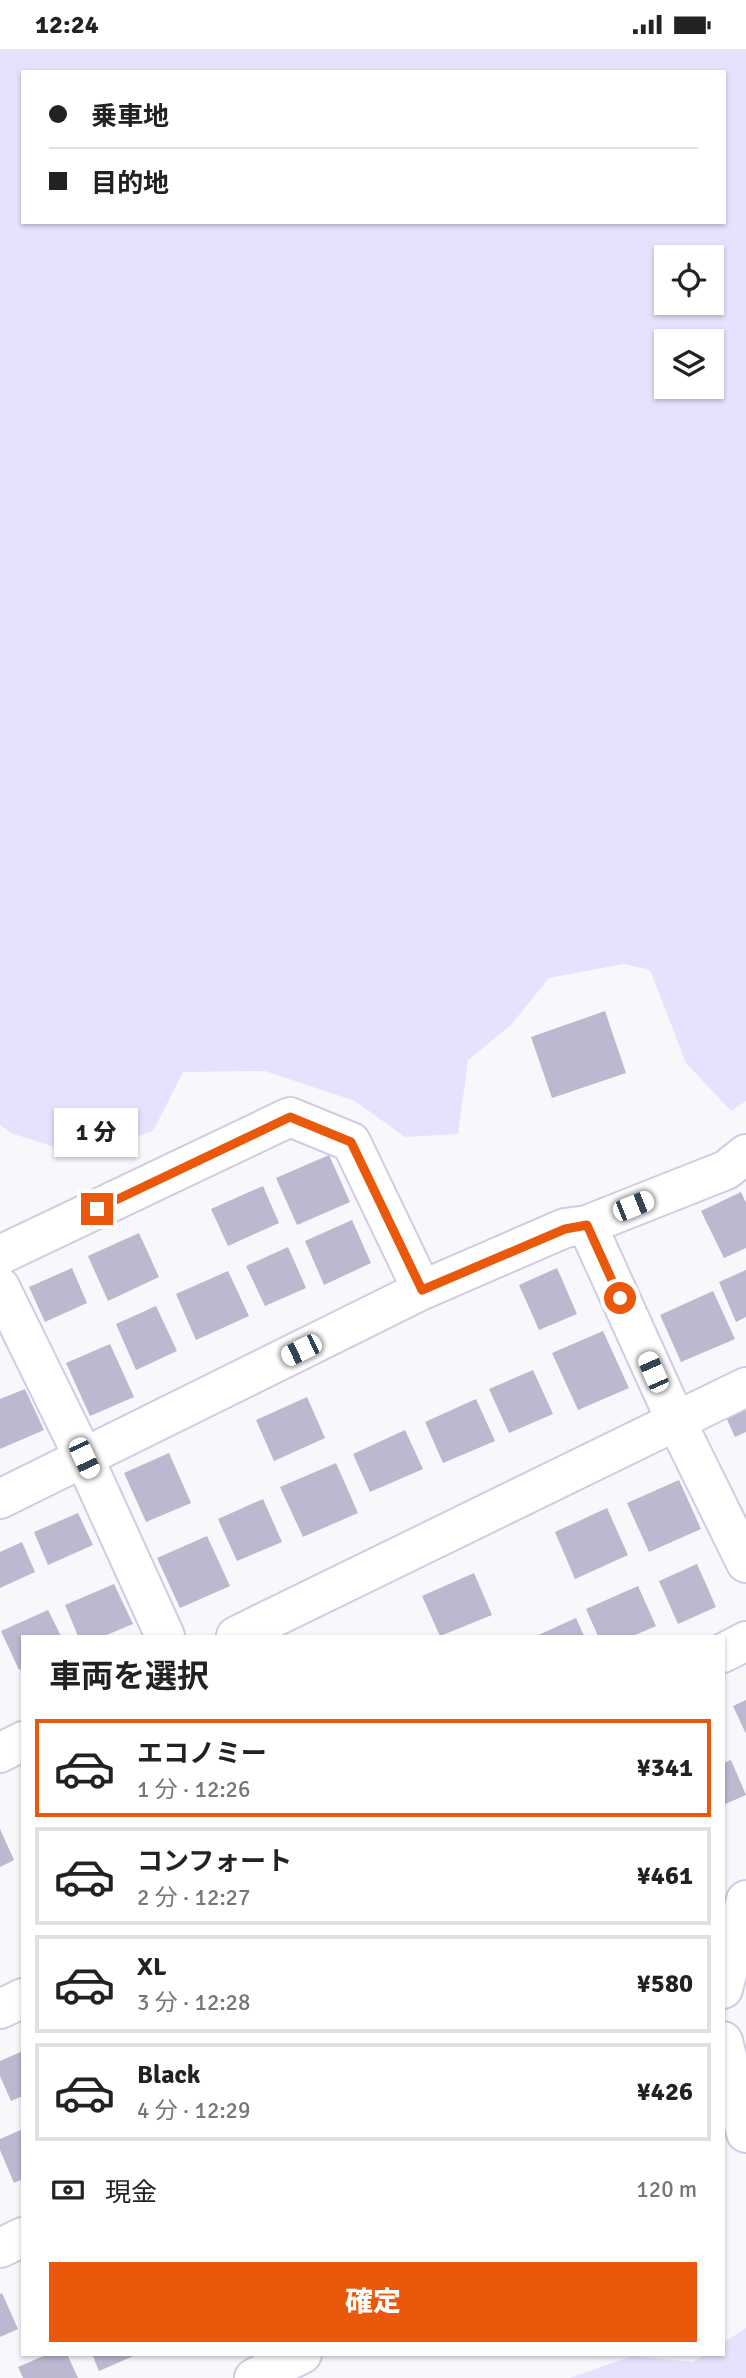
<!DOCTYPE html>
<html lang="ja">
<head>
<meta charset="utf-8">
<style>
	:root { --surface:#fff; --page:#f2f2f2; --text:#222; --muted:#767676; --line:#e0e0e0; --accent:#ea580c }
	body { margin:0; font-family:Signika,"Noto Sans JP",sans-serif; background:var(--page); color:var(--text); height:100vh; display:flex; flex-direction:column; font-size:26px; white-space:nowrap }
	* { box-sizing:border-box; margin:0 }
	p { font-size:23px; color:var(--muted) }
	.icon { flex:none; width:38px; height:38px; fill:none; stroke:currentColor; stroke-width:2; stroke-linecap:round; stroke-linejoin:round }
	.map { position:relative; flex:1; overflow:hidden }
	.sheet { position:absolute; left:21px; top:1586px; width:704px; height:721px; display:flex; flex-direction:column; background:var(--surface); border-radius:0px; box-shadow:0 2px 5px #0004 }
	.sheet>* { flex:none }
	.guide { position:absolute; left:21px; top:21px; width:705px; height:154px; border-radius:0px; box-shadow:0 2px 5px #0004; display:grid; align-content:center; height:154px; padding:0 28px; background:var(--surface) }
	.buttons { position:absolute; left:654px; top:196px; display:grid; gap:14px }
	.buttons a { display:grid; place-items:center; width:70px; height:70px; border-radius:0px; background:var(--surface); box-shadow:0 2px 5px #0004; font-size:35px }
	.end { position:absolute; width:32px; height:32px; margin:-16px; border:9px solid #ea580c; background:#fff; box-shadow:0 0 0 4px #fff }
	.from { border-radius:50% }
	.bubble { position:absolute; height:49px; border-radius:0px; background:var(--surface); box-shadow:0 2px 5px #0004; font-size:23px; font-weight:800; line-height:49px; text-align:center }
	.car { position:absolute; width:21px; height:42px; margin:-21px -10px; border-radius:9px; box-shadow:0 0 5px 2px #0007; background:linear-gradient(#fff 24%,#345 0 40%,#fff 0 76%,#345 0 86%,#fff 0) }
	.guide b { display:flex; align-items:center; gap:24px; height:66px; font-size:26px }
	.guide b+b { border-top:2px solid var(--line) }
	.guide i { width:18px; height:18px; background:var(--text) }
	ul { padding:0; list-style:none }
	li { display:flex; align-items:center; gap:21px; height:98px; margin:0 14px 10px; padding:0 14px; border:4px solid var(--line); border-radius:0px }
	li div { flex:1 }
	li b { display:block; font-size:26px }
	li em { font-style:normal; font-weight:800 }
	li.on { border-color:var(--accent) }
	li>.icon { width:63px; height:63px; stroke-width:1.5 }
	h2 { padding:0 28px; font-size:32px; line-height:84px }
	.pay { display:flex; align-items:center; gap:18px; height:77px; padding:0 28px; font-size:26px }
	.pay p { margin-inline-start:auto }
	.cta { display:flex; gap:14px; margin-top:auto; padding:14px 28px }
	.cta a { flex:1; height:80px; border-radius:0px; background:var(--accent); color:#fff; font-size:28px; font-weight:800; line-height:80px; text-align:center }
	.status { display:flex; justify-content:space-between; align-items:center; height:49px; padding:0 35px; background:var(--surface); direction:ltr }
	.status svg { height:19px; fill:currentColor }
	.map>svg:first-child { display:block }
	.green { fill:#e8e1fd; fill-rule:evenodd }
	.building { fill:#bdb7cf }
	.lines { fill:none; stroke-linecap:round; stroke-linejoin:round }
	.minor-casing { stroke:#d1cbe4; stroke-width:42 }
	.minor { stroke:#fff; stroke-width:38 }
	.route { stroke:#ea580c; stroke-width:9 }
</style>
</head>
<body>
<div class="status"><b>12:24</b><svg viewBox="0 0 49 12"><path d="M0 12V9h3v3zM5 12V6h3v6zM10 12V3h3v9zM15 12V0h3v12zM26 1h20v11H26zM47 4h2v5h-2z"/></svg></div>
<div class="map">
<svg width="746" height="2329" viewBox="0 0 746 2329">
	<rect width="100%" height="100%" fill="#f8f7fc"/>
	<!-- green -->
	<path class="green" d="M0,0H746V1052L731,1062L686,1014L650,921L624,915L549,929L511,976L468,1011L458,1085L405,1088L355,1052L265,1022L183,1023L153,1082L82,1107L11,1084L0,1076ZM23,23H724V173H23ZM667,208H712V254H667ZM667,292H712V338H667Z
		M746,2279V2329H570L632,2307L693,2313L706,2305H723V2294Z"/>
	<!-- building -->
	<path class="building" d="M605,962L626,1024L552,1049L531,988Z
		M329,1106L350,1153L297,1176L276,1129Z
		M263,1137L279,1174L228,1197L211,1160Z
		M741,1143L746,1154V1199L724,1209L701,1162Z
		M352,1171L371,1214L324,1236L305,1192Z
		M139,1184L159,1228L108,1252L88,1207Z
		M288,1198L306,1239L265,1257L246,1217Z
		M72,1219L87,1254L45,1273L29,1238Z
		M557,1219L577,1265L539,1281L519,1236Z
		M746,1221V1268L736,1273L719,1233Z
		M228,1222L249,1267L196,1291L176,1245Z
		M713,1242L735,1290L681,1313L660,1266Z
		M156,1257L177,1302L136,1321L116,1275Z
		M603,1282L629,1339L578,1361L552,1304Z
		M110,1295L134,1348L90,1367L66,1314Z
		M533,1321L553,1365L509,1384L489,1340Z
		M25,1340L44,1381L0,1400V1350Z
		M307,1348L325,1389L274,1412L256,1371Z
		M476,1350L495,1392L443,1414L425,1373Z
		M746,1354V1383L735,1388L724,1364Z
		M405,1381L423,1420L370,1443L353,1405Z
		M169,1404L191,1454L146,1473L124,1424Z
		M336,1414L358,1464L303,1488L280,1438Z
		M679,1431L701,1480L649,1503L627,1454Z
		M263,1450L282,1493L237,1512L218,1470Z
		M607,1459L628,1506L575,1530L555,1483Z
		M78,1464L93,1496L48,1516L34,1483Z
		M207,1487L230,1537L180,1559L157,1509Z
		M22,1493L35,1523L0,1539V1503Z
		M697,1515L716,1558L678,1575L659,1532Z
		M474,1524L492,1566L440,1587L422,1547Z
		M114,1535L133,1575L104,1587H78L65,1556Z
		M638,1537L656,1577L633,1587H598L586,1560Z
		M48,1561L61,1587H23V1619L19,1621L1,1582Z
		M576,1569L584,1587H536Z
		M746,1651V1685L733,1657Z
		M731,1711L746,1746L723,1756V1714Z
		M0,1780L14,1811L0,1818Z
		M23,2002V2047L11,2052L0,2027V2012Z
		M23,2080V2130L14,2134L0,2101V2090Z
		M2,2244L18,2280L0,2288V2245Z
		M48,2305H67L78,2329H23L18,2318Z
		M92,2305H138L99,2322Z"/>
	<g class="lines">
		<!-- minor casing -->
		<g class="minor-casing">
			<path id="minor" d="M587,1176L676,1372L746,1514
				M0,1206L290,1068L351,1093L422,1241
				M0,1238L84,1409L165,1587
				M0,1450L422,1241L565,1179L587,1176L726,1121L746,1105
				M236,1587L746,1338
				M723,1604L746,1592
				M0,1704L23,1692
				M723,1940L746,1851
				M0,1960L23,1949
				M723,1992L746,2084
				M0,2199L23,2188
				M254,2329L302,2305"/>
		</g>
		<!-- minor -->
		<use href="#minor" class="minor"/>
	</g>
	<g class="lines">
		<!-- route -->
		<path class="route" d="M97,1160L290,1068L351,1093L422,1241L565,1180L587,1176L620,1249"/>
	</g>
</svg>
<div class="buttons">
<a><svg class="icon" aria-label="locate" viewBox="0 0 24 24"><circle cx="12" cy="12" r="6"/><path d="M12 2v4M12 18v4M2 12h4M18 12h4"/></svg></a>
<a><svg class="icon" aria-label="layers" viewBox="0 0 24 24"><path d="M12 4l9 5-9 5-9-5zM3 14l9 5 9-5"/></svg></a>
</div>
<i class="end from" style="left:620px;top:1249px"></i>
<i class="end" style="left:97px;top:1160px"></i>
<div class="bubble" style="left:54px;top:1059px;width:84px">1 分</div>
<i class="car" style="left:633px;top:1157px;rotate:68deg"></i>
<i class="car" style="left:301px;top:1301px;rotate:244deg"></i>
<i class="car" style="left:653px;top:1323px;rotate:336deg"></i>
<i class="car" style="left:84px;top:1409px;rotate:155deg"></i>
<div class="guide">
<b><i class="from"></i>乗車地</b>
<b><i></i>目的地</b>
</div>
<section class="sheet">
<h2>車両を選択</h2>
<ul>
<li class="on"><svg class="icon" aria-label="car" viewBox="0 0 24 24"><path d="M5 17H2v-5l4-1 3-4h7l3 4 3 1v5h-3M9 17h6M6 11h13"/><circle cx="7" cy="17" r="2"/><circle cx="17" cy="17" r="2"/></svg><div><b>エコノミー</b><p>1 分 · 12:26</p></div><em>¥341</em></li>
<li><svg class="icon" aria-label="car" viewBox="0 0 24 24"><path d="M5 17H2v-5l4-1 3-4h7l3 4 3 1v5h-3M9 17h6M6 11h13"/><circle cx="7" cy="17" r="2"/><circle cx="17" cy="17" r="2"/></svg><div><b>コンフォート</b><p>2 分 · 12:27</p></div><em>¥461</em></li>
<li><svg class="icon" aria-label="car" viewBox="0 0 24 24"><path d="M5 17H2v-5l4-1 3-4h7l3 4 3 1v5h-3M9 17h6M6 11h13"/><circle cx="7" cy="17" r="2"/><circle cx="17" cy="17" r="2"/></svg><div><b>XL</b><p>3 分 · 12:28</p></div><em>¥580</em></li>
<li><svg class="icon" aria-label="car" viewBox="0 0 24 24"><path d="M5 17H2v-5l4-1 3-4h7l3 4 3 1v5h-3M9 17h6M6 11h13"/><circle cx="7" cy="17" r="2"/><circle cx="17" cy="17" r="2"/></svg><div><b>Black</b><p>4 分 · 12:29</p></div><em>¥426</em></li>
</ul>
<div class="pay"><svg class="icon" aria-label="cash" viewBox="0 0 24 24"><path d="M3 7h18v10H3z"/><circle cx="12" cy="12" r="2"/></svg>現金<p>120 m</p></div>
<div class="cta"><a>確定</a></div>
</section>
</div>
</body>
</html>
